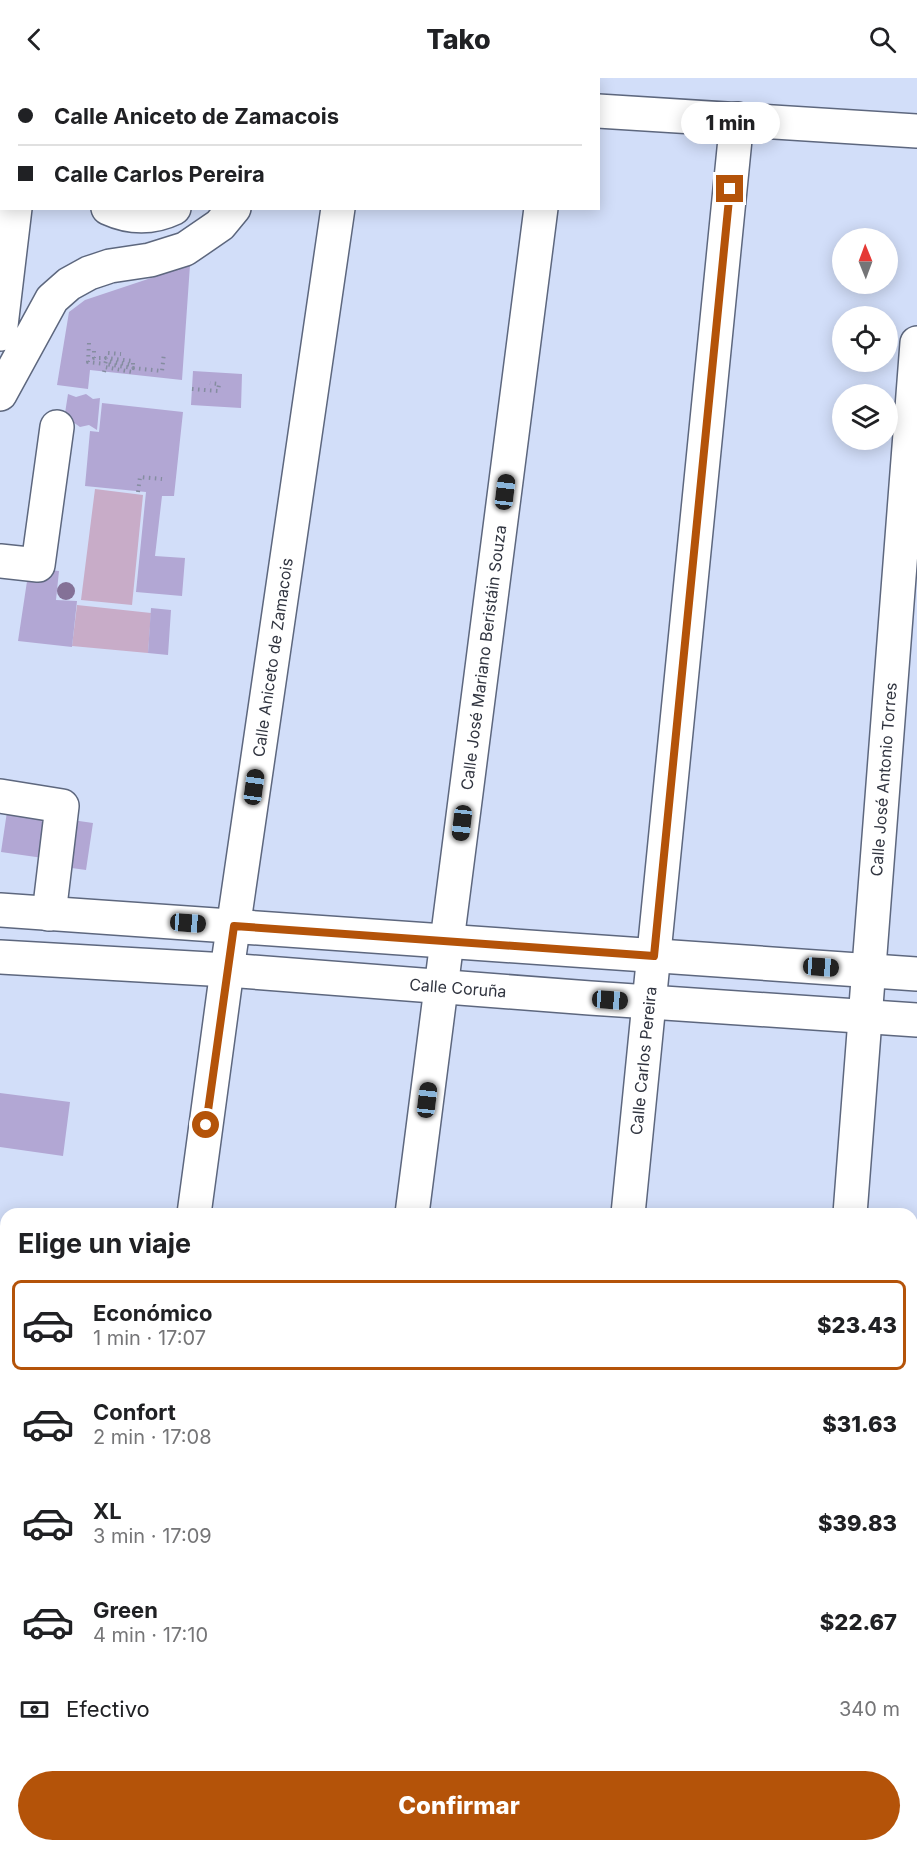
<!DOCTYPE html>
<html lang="es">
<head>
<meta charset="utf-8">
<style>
	:root { --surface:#fff; --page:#f2f2f2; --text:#202124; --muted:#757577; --line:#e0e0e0; --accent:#b45309 }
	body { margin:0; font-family:Inter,sans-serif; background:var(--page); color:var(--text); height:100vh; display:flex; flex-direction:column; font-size:22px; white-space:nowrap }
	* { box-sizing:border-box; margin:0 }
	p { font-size:20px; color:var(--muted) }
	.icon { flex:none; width:33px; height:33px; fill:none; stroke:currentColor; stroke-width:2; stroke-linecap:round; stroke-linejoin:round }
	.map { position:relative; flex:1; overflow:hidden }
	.details { position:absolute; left:0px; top:1130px; width:918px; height:644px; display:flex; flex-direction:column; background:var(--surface); border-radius:18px 18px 0 0; box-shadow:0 3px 15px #0003 }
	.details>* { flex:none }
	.banner { position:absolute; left:0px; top:0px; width:600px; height:132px; box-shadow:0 3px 15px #0003; display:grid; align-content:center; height:132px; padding:0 18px; background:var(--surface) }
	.needle { width:39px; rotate:359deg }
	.fabs { position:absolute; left:832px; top:150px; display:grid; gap:12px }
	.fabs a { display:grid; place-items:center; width:66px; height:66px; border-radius:50%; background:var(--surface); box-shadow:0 3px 15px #0003; font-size:30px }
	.end { position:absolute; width:27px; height:27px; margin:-14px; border:8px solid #b45309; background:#fff; box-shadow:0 0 0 3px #fff }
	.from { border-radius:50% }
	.bubble { position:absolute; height:42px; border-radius:21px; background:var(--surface); box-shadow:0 3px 15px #0003; font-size:20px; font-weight:800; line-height:42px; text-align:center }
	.car { position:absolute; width:18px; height:36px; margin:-18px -9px; border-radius:8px; box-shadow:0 0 4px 2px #0007; background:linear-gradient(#222 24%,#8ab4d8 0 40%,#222 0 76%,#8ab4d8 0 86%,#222 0) }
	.banner b { display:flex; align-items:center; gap:21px; height:57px; font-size:22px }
	.banner b+b { border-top:2px solid var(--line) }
	.banner i { width:15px; height:15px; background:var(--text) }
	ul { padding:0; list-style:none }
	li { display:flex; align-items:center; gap:18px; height:90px; margin:0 12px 9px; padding:0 6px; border:3px solid transparent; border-radius:9px }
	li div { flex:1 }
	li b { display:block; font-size:22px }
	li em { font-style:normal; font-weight:800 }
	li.current { border-color:var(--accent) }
	li>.icon { width:54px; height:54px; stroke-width:1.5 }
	h2 { padding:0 18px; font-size:27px; line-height:72px }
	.pay { display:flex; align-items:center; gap:15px; height:66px; padding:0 18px; font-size:22px }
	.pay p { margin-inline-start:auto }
	.button { display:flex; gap:12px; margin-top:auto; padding:12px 18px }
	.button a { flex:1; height:69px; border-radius:36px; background:var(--accent); color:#fff; font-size:24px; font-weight:800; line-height:69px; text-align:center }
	header { display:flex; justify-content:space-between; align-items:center; height:78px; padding:0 18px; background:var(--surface); font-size:27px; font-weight:800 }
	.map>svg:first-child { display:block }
	.green { fill:#c8acc8 }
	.building { fill:#b2a7d4 }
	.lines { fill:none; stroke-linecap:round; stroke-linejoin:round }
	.minor-casing { stroke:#5d677e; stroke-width:36 }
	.major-casing { stroke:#5d677e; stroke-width:36 }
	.highway-casing { stroke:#5d677e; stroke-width:36 }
	.path { stroke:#858da0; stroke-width:4; stroke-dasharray:1.5 4.5; stroke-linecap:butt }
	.minor { stroke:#fff; stroke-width:33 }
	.major { stroke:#fff; stroke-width:33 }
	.highway { stroke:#fff; stroke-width:33 }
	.tree { fill:#847197 }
	.route { stroke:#b45309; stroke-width:8 }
	.labels { text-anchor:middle; stroke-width:6; stroke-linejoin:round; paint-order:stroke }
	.street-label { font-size:16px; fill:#313540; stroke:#fff }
</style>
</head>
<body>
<header><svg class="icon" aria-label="back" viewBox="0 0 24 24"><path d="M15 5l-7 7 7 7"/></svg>Tako<svg class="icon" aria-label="search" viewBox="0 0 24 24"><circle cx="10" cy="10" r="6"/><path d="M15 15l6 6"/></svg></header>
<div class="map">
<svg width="917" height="1772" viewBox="0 0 917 1772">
	<rect width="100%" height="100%" fill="#d2def9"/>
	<!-- green -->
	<path class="green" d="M95,411L143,417L132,527L81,522Z
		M77,527L151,535L148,575L72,568Z"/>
	<!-- building -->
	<path class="building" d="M190,187L182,302L90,292L88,311L57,307L69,234L85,222Z
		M193,293L242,296L241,330L191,327Z
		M68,316L76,319L86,316L93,321L100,320L97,352L89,347L80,349L73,344L63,348Z
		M102,325L183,334L174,418H162L155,478L185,480L182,518L136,514L146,414L85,408L90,353L99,354Z
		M29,490L59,493L56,522L77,523L72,569L18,563Z
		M151,530L171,532L168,577L148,575Z
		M8,727L51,739L93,745L86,792L43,786V780L1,774Z
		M0,1015L70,1024L63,1078L0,1069Z"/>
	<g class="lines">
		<!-- minor casing -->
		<g class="minor-casing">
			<g id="minor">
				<path d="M0,483L38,487L57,349"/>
				<path d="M0,718L62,728L49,836"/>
				<path d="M0,832L917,896"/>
				<path id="s1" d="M0,879L227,892L590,920L917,942"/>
				<path id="s2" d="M194,1136L227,892L338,130"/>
				<path id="s3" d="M412,1136L541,130"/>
				<path id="s4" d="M628,1136L737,41"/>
				<path id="s5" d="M850,1136L917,265"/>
				<path d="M107,1772V1767"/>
				<path d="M330,1772L331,1767"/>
				<path d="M565,1772L566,1767"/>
				<path d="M801,1772V1767"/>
			</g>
		</g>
		<!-- major casing -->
		<g class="major-casing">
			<path id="major" d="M598,33L917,53"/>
		</g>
		<!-- highway casing -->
		<g class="highway-casing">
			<path id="highway" d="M169,0L171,2
				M30,2V0
				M81,2V0
				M108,130C130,140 151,141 174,130
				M0,256L15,130
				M0,316L52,221L69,206L89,195L110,188L150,182L185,171L220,147L234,130"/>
		</g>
		<!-- path -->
		<path class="path" d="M89,265L88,284L105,286
			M94,273V280H106
			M133,290L162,293L164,275
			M104,294L105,289L132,294L133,290L105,286L106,283L133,287V283L106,280L108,275L121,276
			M192,311L218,313L219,306L210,305
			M138,414L140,399L162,401"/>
		<!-- minor -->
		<use href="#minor" class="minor"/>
		<!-- major -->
		<use href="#major" class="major"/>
		<!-- highway -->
		<use href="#highway" class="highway"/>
	</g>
	<!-- trees -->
	<circle class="tree" cx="66" cy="513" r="9"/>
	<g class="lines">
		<!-- route -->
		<path class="route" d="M206,1047L234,848L654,878L730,111"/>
	</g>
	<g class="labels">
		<!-- street labels -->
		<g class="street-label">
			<text dy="6" stroke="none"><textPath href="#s2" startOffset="562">Calle Aniceto de Zamacois</textPath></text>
			<text dy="6" stroke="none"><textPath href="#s3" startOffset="561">Calle José Mariano Beristáin Souza</textPath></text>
			<text dy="6" stroke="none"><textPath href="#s5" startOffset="436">Calle José Antonio Torres</textPath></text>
			<text dy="6" stroke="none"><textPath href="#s1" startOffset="459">Calle Coruña</textPath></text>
			<text dy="6" stroke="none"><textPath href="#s4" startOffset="154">Calle Carlos Pereira</textPath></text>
		</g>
	</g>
</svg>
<div class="fabs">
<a><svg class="needle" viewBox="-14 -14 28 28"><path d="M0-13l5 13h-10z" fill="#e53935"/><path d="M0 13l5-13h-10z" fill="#757577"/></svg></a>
<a><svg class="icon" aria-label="locate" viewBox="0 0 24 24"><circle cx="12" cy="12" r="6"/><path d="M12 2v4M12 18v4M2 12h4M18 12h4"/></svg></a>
<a><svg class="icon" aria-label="layers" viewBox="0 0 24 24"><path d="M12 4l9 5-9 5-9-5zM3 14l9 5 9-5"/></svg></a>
</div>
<i class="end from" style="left:206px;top:1047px"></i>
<i class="end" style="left:730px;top:111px"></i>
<div class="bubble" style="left:681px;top:24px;width:99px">1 min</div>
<i class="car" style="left:505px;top:414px;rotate:7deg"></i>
<i class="car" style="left:254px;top:709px;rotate:8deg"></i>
<i class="car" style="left:462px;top:745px;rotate:187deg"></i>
<i class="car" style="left:188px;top:845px;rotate:94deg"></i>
<i class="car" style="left:821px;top:889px;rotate:94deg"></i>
<i class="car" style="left:610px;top:922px;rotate:94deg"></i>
<i class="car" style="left:427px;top:1022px;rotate:7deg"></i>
<div class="banner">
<b><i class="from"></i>Calle Aniceto de Zamacois</b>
<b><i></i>Calle Carlos Pereira</b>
</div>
<section class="details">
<h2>Elige un viaje</h2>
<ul>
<li class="current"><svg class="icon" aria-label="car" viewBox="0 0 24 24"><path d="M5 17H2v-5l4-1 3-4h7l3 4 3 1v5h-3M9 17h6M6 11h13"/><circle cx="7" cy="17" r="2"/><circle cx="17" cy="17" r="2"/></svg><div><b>Económico</b><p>1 min · 17:07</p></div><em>$23.43</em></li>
<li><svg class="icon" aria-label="car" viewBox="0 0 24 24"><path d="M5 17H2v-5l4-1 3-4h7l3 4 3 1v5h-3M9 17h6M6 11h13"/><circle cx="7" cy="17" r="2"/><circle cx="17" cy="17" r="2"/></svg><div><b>Confort</b><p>2 min · 17:08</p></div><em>$31.63</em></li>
<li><svg class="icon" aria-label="car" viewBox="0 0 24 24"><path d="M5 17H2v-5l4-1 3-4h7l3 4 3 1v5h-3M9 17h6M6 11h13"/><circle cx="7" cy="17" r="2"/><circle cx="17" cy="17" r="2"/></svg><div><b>XL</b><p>3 min · 17:09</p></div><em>$39.83</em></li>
<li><svg class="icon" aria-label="car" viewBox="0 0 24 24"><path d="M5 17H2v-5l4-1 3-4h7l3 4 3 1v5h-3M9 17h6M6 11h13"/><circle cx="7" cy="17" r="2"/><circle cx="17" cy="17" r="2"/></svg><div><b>Green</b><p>4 min · 17:10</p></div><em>$22.67</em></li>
</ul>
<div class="pay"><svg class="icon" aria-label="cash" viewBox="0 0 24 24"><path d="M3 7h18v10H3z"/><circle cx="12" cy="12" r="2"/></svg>Efectivo<p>340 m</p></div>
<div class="button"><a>Confirmar</a></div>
</section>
</div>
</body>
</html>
